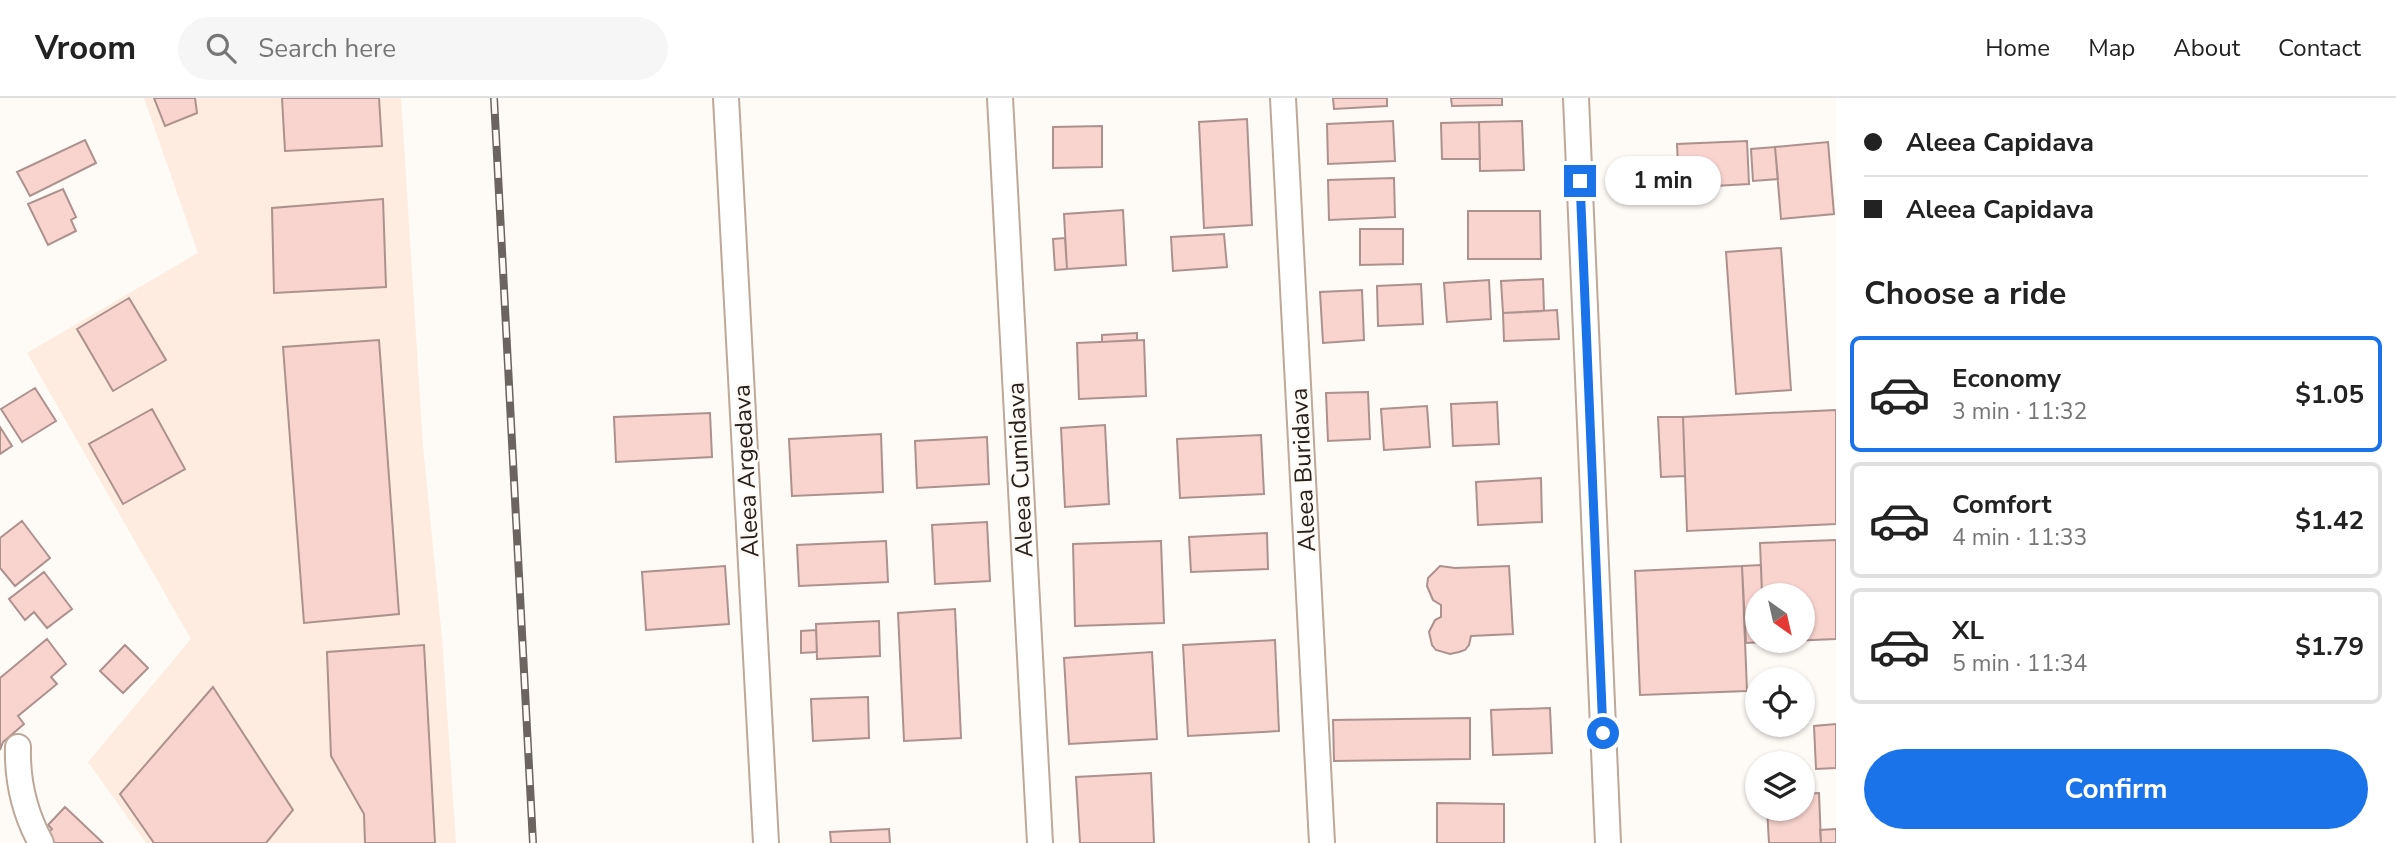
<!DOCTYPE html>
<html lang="en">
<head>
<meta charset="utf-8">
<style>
	:root { --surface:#fff; --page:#f6f6f6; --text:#222; --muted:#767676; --line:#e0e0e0; --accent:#1a73e8 }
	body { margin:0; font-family:"Nunito Sans",sans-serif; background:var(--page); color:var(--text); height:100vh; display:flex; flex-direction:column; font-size:26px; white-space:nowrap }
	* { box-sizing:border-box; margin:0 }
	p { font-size:23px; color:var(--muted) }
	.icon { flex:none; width:38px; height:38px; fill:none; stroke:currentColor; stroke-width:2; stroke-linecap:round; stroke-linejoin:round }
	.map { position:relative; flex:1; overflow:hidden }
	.details { display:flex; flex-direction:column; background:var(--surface); width:560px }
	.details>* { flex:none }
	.guide { display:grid; align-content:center; height:154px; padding:0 28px; background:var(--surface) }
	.needle { width:46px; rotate:146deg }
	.fabs { position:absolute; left:1745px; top:485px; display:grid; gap:14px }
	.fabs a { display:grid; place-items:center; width:70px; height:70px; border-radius:50%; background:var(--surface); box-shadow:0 2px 5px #0004; font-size:35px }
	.end { position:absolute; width:32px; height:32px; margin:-16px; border:9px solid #1a73e8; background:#fff; box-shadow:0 0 0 4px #fff }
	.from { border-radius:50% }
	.bubble { position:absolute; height:49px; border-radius:24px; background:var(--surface); box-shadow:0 2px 5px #0004; font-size:23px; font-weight:700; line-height:49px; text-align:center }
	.guide b { display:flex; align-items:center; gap:24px; height:66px; font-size:26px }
	.guide b+b { border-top:2px solid var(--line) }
	.guide i { width:18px; height:18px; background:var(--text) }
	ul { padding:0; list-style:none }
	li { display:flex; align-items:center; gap:21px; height:116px; margin:0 14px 10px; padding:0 14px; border:4px solid var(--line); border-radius:10px }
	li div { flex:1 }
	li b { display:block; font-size:26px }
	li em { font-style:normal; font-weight:700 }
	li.active { border-color:var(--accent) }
	li>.icon { width:63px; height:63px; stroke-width:1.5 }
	h2 { padding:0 28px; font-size:32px; line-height:84px }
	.cta { display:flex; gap:14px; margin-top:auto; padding:14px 28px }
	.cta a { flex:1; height:80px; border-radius:42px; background:var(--accent); color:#fff; font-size:28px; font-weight:700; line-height:80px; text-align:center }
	header { display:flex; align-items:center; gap:42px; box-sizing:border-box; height:98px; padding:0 35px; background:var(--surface); border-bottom:2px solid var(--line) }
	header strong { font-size:33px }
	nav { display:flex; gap:38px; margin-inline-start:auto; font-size:24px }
	.search { width:490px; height:63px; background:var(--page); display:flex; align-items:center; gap:18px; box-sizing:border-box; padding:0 24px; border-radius:38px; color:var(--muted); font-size:26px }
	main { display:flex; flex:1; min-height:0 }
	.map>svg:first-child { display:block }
	.built { fill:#fdecdf }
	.building { fill:#f9d4cf; stroke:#ac918d; stroke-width:2 }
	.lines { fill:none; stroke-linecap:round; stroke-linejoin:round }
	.minor-casing { stroke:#bda899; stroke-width:28 }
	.minor { stroke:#fff; stroke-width:24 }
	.rail-casing { stroke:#6b645f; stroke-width:8 }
	.rail { stroke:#fefaf6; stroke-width:5; stroke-dasharray:16; stroke-linecap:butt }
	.route { stroke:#1a73e8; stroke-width:9 }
	.labels { text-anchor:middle; stroke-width:5; stroke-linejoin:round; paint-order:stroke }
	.street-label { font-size:24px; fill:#28201a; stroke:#fefaf6 }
</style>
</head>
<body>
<header>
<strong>Vroom</strong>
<div class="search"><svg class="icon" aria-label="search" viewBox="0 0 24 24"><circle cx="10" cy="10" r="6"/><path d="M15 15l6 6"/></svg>Search here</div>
<nav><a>Home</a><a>Map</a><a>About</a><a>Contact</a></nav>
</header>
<main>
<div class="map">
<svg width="1836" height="745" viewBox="0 0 1836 745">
	<rect width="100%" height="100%" fill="#fefaf6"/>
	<!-- built -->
	<path class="built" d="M144,0H401L423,348L442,540L456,745H146L88,664L191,541L27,255L198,155Z"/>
	<!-- building -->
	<path class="building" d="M154,0H195L197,15L165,28Z
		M282,0H379L382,48L285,53Z
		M1333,0H1387V8L1334,11Z
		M1451,0H1502V7L1452,8Z
		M1247,21L1252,127L1204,130L1199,24Z
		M1393,23L1395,63L1328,66L1327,26Z
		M1522,23L1524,72L1480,73L1479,24Z
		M1479,24L1480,61H1442L1441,25Z
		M1102,28V69L1053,70V29Z
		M85,42L96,65L30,98L17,74Z
		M1747,43L1749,86L1679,90L1677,46Z
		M1828,44L1834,116L1781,121L1775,49Z
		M1775,49L1778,81L1753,83L1751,51Z
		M1394,80L1395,119L1329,122L1328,82Z
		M63,91L76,119L71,122L76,133L48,147L28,106Z
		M383,101L386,189L274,195L272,110Z
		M1123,112L1126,167L1067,171L1064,116Z
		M1468,113H1540L1541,161H1468Z
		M1360,131H1403V166L1360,167Z
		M1224,136L1227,169L1173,173L1171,139Z
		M1065,140L1067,171L1055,172L1053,141Z
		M1781,150L1791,292L1736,296L1726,154Z
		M1543,181L1544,213L1503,215L1501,183Z
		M1489,182L1491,221L1447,224L1444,185Z
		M1421,186L1423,226L1378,228L1377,188Z
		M1362,192L1364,242L1323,245L1320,194Z
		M129,200L166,262L113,293L77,231Z
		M1557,212L1559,241L1504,243L1503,215Z
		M1137,235V242L1102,244V237Z
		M379,242L399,516L304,525L283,249Z
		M1144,242L1146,298L1079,301L1077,245Z
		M35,290L56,323L22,344L1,311Z
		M1368,294L1370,341L1328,343L1326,295Z
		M1497,304L1499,346L1453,348L1451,306Z
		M1427,308L1430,349L1384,352L1381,311Z
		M152,311L185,371L123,406L89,346Z
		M1836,312V426L1687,433L1683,319Z
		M710,315L712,359L616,364L614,319Z
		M1658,319H1683L1685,378L1661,379Z
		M1105,327L1109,406L1065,409L1061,330Z
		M0,329L12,348L0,356Z
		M881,336L883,394L792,398L789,341Z
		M1261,337L1264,396L1180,400L1177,341Z
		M987,339L989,386L917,390L915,343Z
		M1541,380L1542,424L1478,427L1476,384Z
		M22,423L50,460L15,488L0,470V440Z
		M987,424L990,483L935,486L932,427Z
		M1267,435L1268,471L1191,474L1189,439Z
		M1836,442V541L1764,544V542H1802V497H1762L1760,445Z
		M886,443L888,484L799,488L797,447Z
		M1161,443L1164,525L1075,528L1073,446Z
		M1761,467L1762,497H1757V542H1764V544L1746,545L1742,468Z
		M725,468L729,526L646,532L642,474Z
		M1440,468L1455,470L1509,468L1513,536L1471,538L1469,547L1465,552L1459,554L1450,556L1436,552L1432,547L1429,534L1435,522L1441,519V507L1433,502L1427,488L1428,480Z
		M1742,468L1747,593L1640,597L1635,473Z
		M44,474L72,511L47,530L34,514L25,522L9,501Z
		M955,511L961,640L904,643L898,515Z
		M879,523L880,558L817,561L816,526Z
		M816,532L817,554L801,555V533Z
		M47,541L66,566L51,579L57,586L18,618L24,626L3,644L0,652V580Z
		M1275,542L1279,633L1188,638L1183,547Z
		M125,547L148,570L123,595L100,573Z
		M424,547L435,745H365L364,716L331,658L327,554Z
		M1152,554L1157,641L1069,646L1064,560Z
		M213,589L293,712L266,745H154L120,696Z
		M868,599L869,640L813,643L811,601Z
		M1550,610L1552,655L1493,657L1491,612Z
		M1470,620V661L1334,663L1333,622Z
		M1836,626V670L1816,671L1814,628Z
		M1151,675L1154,745H1080L1076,679Z
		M1819,695L1821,745H1769L1767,710H1802V696Z
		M1437,705L1504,706V745H1437Z
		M65,709L103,745H50L44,739L52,731L48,727Z
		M889,731L890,745H831L830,734Z
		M1836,731V745H1821L1820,732Z"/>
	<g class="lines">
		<!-- minor casing -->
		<g class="minor-casing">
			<path id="minor" d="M726,0L766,745
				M1000,0L1040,745
				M1283,0L1322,745
				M1576,0L1608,745
				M18,649C17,684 24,714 41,745"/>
		</g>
		<!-- minor -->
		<use href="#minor" class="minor"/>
		<!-- rail casing -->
		<g class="rail-casing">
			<path id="rail" d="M494,0L533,745"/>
		</g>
		<!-- rail -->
		<use href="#rail" class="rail"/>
	</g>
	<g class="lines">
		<!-- route -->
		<path class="route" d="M1580,83L1603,635"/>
	</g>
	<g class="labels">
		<!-- street labels -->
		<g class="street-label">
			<text transform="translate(1020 372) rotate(-93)" y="8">Aleea Cumidava</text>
			<text transform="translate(1303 372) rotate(-93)" y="8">Aleea Buridava</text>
			<text transform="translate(746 373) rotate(-93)" y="8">Aleea Argedava</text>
		</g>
	</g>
</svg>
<div class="fabs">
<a><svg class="needle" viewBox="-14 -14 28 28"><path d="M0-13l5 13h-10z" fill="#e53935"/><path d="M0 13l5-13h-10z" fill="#767676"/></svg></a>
<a><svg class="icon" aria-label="locate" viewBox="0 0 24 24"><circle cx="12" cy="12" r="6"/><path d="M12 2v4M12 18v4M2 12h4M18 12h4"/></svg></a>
<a><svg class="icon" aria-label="layers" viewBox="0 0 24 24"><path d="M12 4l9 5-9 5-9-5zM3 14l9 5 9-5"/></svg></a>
</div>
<i class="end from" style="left:1603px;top:635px"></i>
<i class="end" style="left:1580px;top:83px"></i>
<div class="bubble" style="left:1605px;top:58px;width:116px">1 min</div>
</div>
<section class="details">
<div class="guide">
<b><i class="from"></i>Aleea Capidava</b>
<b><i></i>Aleea Capidava</b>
</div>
<h2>Choose a ride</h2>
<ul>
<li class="active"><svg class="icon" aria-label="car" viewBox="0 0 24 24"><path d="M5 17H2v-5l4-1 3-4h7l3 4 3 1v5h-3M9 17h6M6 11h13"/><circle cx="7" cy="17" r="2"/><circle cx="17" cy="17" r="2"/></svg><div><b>Economy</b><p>3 min · 11:32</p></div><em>$1.05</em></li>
<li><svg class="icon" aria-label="car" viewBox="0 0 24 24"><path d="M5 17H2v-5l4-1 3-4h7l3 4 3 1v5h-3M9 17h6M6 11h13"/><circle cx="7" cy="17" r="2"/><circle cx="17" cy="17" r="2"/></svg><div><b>Comfort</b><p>4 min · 11:33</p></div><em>$1.42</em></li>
<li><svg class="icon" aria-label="car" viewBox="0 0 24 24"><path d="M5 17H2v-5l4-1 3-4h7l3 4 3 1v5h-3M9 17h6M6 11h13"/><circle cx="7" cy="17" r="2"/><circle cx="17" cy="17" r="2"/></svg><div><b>XL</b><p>5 min · 11:34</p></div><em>$1.79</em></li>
</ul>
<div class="cta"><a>Confirm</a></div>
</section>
</main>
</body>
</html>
